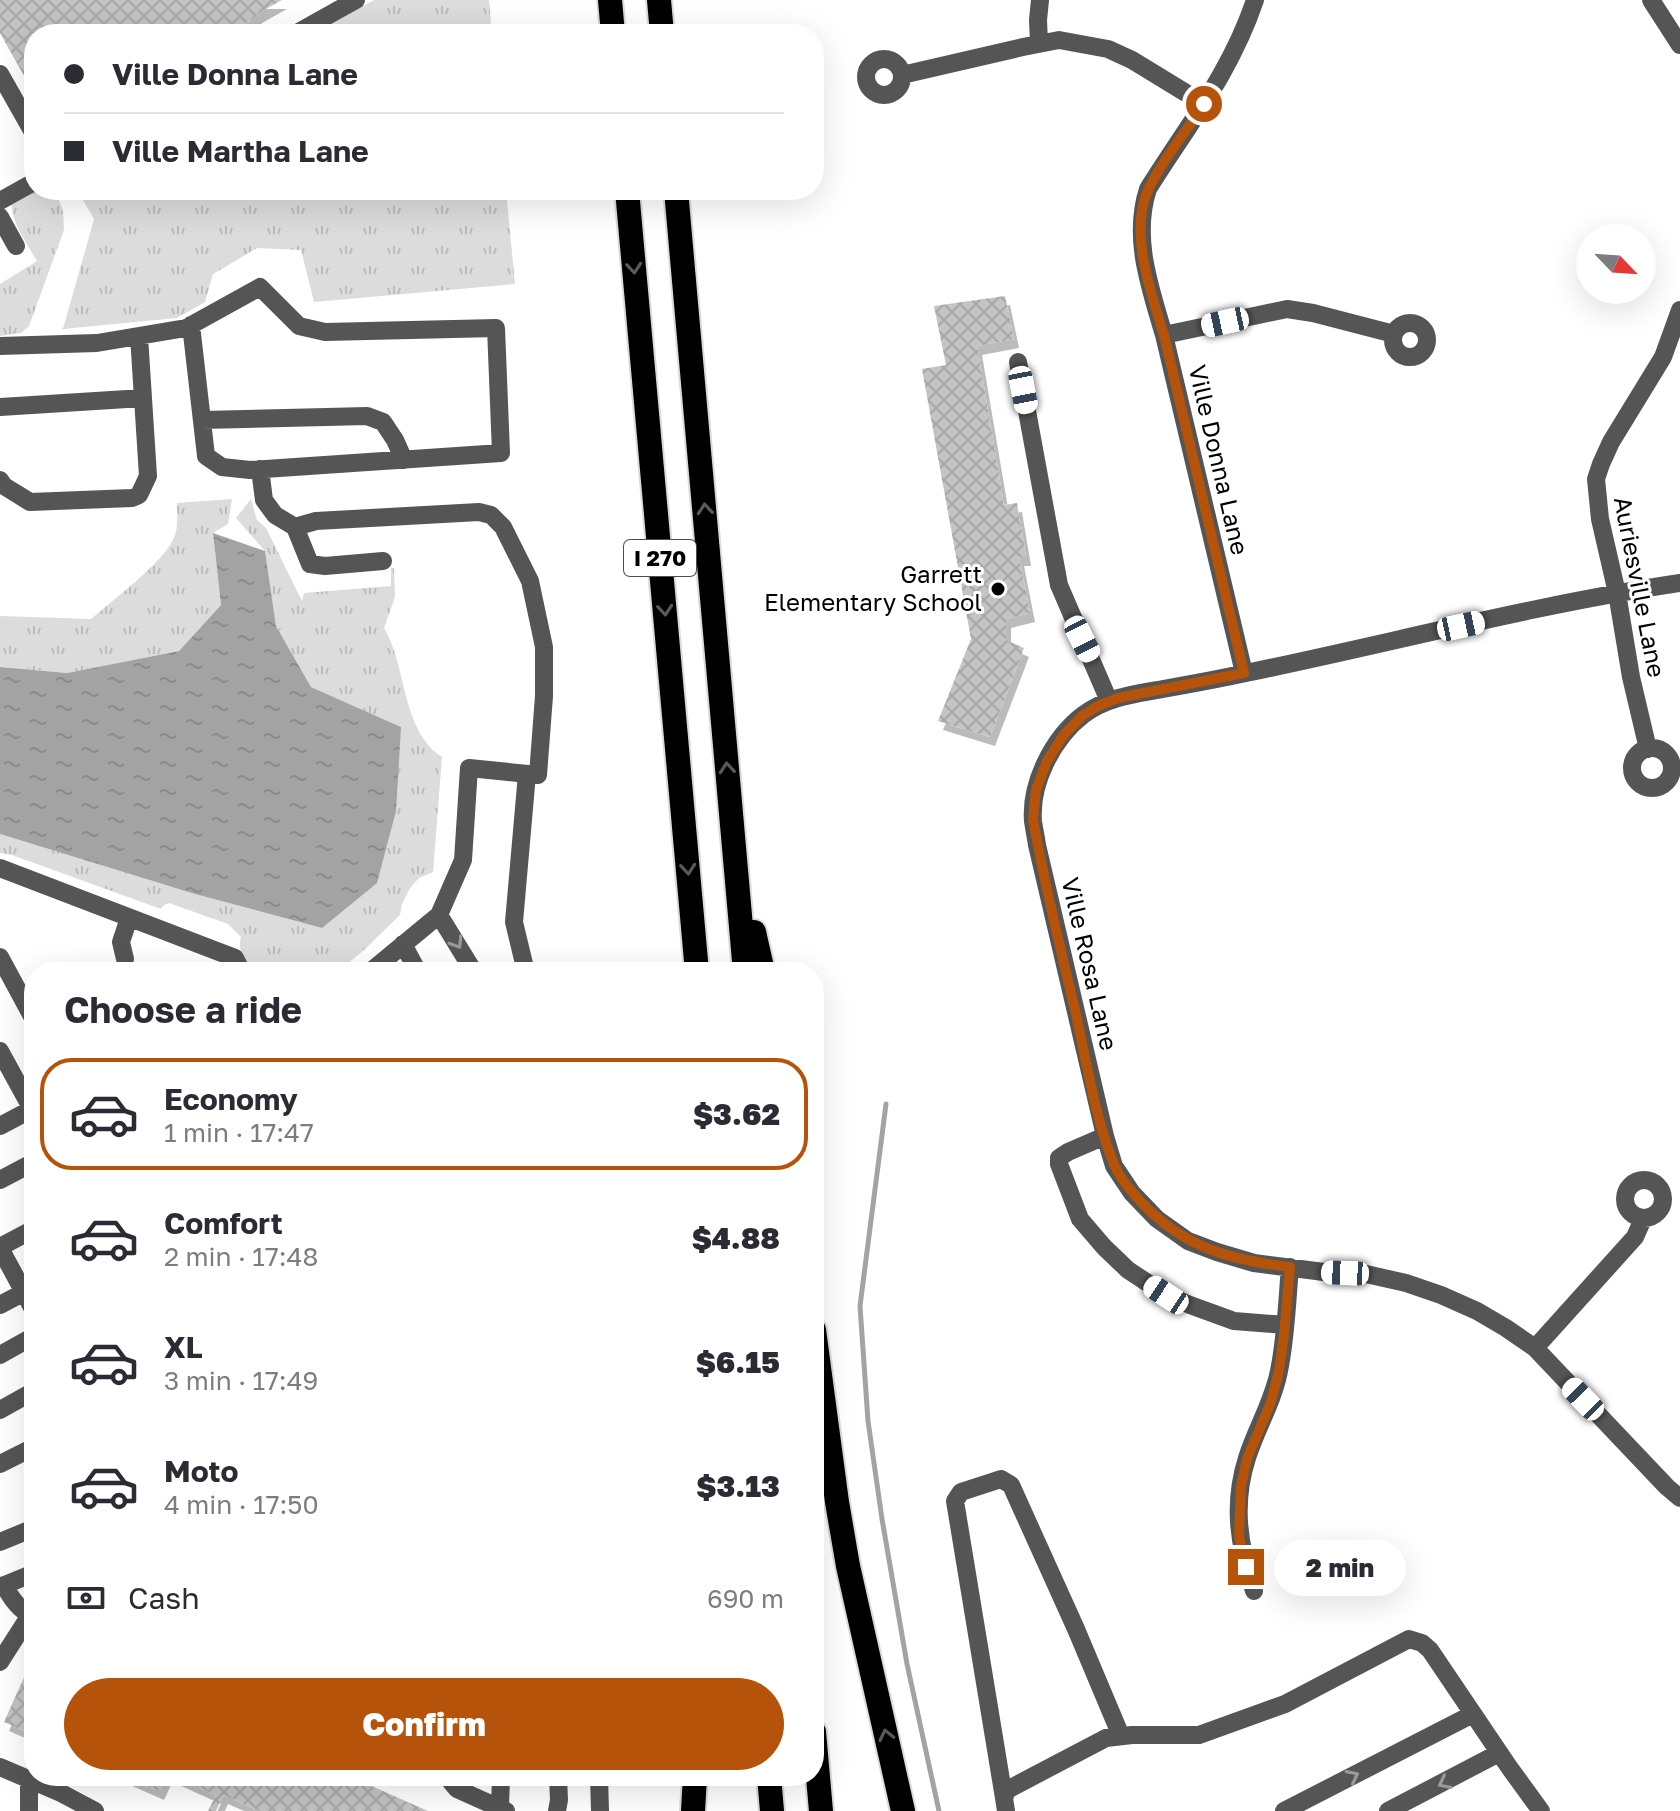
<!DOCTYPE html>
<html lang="en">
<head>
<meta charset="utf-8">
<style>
	:root { --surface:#fff; --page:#f7f7f7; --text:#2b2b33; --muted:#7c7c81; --line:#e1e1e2; --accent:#b45309 }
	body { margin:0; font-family:"Golos Text",sans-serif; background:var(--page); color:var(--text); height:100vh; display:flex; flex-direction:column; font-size:30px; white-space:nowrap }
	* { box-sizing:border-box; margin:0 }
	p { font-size:26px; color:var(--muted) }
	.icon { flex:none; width:44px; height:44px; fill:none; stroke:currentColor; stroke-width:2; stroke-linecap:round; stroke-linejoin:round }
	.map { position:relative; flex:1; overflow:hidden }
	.panel { position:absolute; left:24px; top:962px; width:800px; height:824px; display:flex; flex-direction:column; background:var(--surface); border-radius:32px; box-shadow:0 8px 32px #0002 }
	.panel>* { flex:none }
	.hud { position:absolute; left:24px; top:24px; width:800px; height:176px; border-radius:32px; box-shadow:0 8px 32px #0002; display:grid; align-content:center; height:176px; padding:0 40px; background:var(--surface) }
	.needle { width:52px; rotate:115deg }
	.controls { position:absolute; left:1576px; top:224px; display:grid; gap:16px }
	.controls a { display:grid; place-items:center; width:80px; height:80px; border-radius:50%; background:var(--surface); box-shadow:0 8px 32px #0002; font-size:40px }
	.end { position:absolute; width:36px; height:36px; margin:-18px; border:10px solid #b45309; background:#fff; box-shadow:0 0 0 4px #fff }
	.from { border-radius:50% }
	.bubble { position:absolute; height:56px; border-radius:28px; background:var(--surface); box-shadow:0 8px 32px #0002; font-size:26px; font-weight:800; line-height:56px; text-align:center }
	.car { position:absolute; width:24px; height:48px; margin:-24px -12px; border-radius:10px; box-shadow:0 0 6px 2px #0007; background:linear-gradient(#fff 24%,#345 0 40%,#fff 0 76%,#345 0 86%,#fff 0) }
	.hud b { display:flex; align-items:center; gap:28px; height:76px; font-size:30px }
	.hud b+b { border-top:2px solid var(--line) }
	.hud i { width:20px; height:20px; background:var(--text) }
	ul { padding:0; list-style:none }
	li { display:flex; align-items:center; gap:24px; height:112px; margin:0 16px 12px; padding:0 24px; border:4px solid transparent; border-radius:32px }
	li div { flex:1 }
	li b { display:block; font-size:30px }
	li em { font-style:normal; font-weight:800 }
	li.on { border-color:var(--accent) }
	li>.icon { width:72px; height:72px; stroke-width:1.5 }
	h2 { padding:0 40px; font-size:36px; line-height:96px }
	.pay { display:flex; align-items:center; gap:20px; height:88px; padding:0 40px; font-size:30px }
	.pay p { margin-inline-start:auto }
	.action { display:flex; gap:16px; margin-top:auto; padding:16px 40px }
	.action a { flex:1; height:92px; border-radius:48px; background:var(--accent); color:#fff; font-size:32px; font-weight:800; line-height:92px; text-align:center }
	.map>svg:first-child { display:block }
	.grass { fill:url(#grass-tufts) }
	.water { fill:url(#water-ripples) }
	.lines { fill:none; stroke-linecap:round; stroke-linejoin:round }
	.stream { stroke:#a3a3a3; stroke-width:5 }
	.building { fill:url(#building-cross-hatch); filter:url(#shadow) }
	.highway-casing { stroke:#dbdbdb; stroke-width:28 }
	.minor { stroke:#555; stroke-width:18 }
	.highway { stroke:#000; stroke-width:24 }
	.oneway { stroke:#595959 }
	.oneway2 { stroke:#999 }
	.route { stroke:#b45309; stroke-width:10 }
	.poi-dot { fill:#000; stroke:#fff; stroke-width:3 }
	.labels { text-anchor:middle; stroke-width:6; stroke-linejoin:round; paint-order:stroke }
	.shield { fill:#fff; stroke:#4c4c4c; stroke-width:2 }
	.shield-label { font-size:22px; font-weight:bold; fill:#000 }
	.street-label { font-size:24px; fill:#000; stroke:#fff }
	.poi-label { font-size:24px; fill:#000; stroke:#fff; text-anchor:end }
</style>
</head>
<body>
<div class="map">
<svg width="1680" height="1811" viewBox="0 0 1680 1811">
	<defs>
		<pattern id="grass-tufts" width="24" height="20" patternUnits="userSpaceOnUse" patternTransform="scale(2)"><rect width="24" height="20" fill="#dcdcdc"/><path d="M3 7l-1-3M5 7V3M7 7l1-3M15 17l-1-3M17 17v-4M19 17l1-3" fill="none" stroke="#bbb"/></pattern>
		<pattern id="water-ripples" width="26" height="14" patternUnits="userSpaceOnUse" patternTransform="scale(2)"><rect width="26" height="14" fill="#a3a3a3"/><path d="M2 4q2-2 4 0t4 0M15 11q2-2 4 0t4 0" fill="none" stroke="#8b8b8b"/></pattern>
		<pattern id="building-cross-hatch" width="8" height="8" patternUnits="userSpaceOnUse" patternTransform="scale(2)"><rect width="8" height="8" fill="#c4c4c4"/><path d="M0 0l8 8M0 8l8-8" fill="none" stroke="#a7a7a7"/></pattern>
		<filter id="shadow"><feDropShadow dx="5" dy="9" stdDeviation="0" flood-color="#0004"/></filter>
	</defs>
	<rect width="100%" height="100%" fill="#fff"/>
	<!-- grass -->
	<path class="grass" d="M374,0H489L492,34H314Z
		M36,190H55L56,192L63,211L64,230L29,326L21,333L0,336V284L37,261C29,247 10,220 12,204Z
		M77,190H506L515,284L314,302L301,250L257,248L213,274L205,302L177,318L63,329L94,219Z
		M232,499L228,524L213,533L221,605L179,651L67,673L0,667V616L91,619C112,601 162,563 173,540C179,528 177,515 177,503Z
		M251,499L257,520L266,528L302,601L304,593L391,586V568H394L395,597L384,628C407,666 401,730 442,757L433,872L419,878L410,888L402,904L400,915L363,951L337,972H251C245,960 237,950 241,937L228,924L169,903L164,905L161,909L12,855L0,853V834L195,894L322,928L401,727L311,687L276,626L265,551L236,518Z"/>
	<!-- water -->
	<path class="water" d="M213,533L265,551L276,626L311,687L401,727L396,811L377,883L322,928L195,894L0,834V667L67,673L179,651L221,605Z"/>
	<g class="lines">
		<!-- stream -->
		<path class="stream" d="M886,1104L860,1306L868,1421L882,1519L907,1664L939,1811"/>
	</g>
	<!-- building -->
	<path class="building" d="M0,0H282L257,14L255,18L225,34H34V93L0,33Z
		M1005,296L1014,339L977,346L1004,505L1017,503L1026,557H1019L1030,613L1006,619V640L1024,648L990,737L938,721L971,639L922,369L946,365L934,306Z
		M34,1655V1735L4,1722Z
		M125,1776H166L159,1791Z
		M174,1776H349L428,1811H260L223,1795L216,1811H208L216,1795Z"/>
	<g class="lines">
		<!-- highway casing -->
		<g class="highway-casing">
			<path id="highway" d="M610,0L613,34
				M659,0L662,34
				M627,190L697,972
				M676,190L745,972
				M754,932L763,972
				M814,1330L837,1502L848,1566L903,1811
				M814,1732L821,1811
				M769,1776L772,1811
				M693,1811L695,1776"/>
		</g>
		<!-- minor -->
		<path class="minor" d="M1651,0L1680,45
			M295,34L356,0
			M1039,43L1038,20L1040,0
			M866 77a18 18 0 1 1 36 0a18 18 0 1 1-36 0Z
			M0,74L34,134
			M902,75L1023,47L1059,40L1108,49L1132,60L1204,104
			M0,201L34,182
			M0,217L16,246
			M1393 340a17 17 0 1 1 34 0a17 17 0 1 1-34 0Z
			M1164,335L1287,309L1313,313L1394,334
			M0,346L97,343L186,328L260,287L299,326L325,332L496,328L501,453L250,470L222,467L206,456L191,325
			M1018,362L1059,585L1109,701
			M0,407L143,398
			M202,420L367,416L383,422L395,440L404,460
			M260,469L264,500L275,515L295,527L310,564L325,566L383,561
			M0,480L4,486L30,502L132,498L139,495L148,476L139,336
			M295,527L316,521L479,512L491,515L503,527L530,581L544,647V696L538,775L469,768L463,860L439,915L370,972
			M1680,583C1534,605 1391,643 1246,673C1219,679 1191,684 1163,689C1135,694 1107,697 1083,715C1053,738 1030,783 1033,821C1034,829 1036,837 1037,845L1105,1136L1114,1166L1132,1193L1157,1219L1188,1241L1217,1252L1254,1263L1324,1272L1366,1274L1406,1283L1441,1295L1477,1311L1506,1328L1535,1348L1667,1487L1680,1498
			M1244,673L1164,335C1150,287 1132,238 1148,189C1188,125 1231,72 1255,0
			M1632 768a20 20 0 1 1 40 0a20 20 0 1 1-40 0Z
			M1648,749L1631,677L1617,593L1600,519L1596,479L1601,464L1611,442L1663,357L1680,310
			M0,868L235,958L242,972
			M439,915L474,972
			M403,944L418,972
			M0,957L34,1020
			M125,959L121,942L129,918
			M526,972L514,922L527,774
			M0,1051L34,1113
			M0,1126L32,1109
			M1105,1136L1068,1152L1059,1158V1164L1080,1219L1104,1247L1128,1270L1166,1295L1190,1305L1234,1321L1285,1325
			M1625 1199a19 19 0 1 1 38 0a19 19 0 1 1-38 0Z
			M0,1180L34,1162
			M0,1247L34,1229
			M0,1248L34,1311
			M0,1305L32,1288
			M1535,1348L1635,1237L1643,1219
			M0,1355L34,1336
			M0,1410L34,1391
			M0,1464L34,1447
			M0,1542L34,1528
			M4,1585C12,1600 19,1609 34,1618
			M0,1587L34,1573
			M1254,1591C1239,1546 1232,1505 1247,1458C1256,1429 1273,1402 1279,1371C1286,1337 1287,1302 1290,1267
			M0,1662L30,1615
			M0,1767L61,1793L95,1811
			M451,1776V1782L457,1789L506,1811
			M599,1776L600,1811
			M29,1779V1811
			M1004,1798L955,1501L961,1492L1001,1479L1011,1485L1076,1629L1121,1736
			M500,1808L501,1776
			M557,1811L559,1800L558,1776
			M1006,1811L1004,1798L1007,1790L1106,1738L1132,1735H1199L1285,1704L1409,1639L1422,1643L1430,1650L1509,1767L1541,1811
			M1284,1811L1473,1714
			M1388,1811L1499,1753"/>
		<!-- highway -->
		<use href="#highway" class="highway"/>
	</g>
	<!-- one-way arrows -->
	<defs><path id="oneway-chevron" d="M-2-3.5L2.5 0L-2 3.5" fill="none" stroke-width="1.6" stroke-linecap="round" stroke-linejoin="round" transform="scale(2)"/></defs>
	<g class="oneway">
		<use href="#oneway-chevron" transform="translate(634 268) rotate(85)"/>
		<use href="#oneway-chevron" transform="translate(705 509) rotate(-95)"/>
		<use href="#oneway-chevron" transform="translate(665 610) rotate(85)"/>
		<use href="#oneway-chevron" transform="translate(727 768) rotate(-95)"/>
		<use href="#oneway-chevron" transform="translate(688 869) rotate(85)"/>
		<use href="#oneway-chevron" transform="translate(886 1735) rotate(-103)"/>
	</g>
	<g class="oneway2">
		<use href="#oneway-chevron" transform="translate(457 943) rotate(58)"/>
		<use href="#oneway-chevron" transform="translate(1353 1776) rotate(-27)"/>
		<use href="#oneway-chevron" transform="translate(1444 1783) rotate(153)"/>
	</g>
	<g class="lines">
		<!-- route -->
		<path class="route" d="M1204,104C1186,132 1163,159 1149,188C1128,230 1151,293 1164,335L1244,673L1118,698L1098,706L1082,716L1063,736L1047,761L1036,790L1033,819C1044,883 1060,947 1075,1010C1086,1058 1095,1119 1114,1164C1120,1179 1132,1192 1142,1203C1185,1248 1230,1260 1290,1267L1284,1335L1279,1371L1271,1402L1247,1459L1241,1486L1239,1536L1246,1567"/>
	</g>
	<!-- markers -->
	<circle class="poi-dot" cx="998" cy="589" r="8"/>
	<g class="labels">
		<!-- shield labels -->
		<rect class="shield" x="624" y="540" width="72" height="36" rx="6"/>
		<g class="shield-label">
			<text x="660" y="566">I 270</text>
		</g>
		<!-- street labels -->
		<g class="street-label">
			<text transform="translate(1218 460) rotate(77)" y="8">Ville Donna Lane</text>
			<text transform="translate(1639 587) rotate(79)" y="8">Auriesville Lane</text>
			<text transform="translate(1089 964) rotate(77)" y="8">Ville Rosa Lane</text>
		</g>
		<!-- poi labels -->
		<g class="poi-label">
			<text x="982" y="583">Garrett<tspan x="982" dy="28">Elementary School</tspan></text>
		</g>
	</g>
</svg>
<div class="controls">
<a><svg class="needle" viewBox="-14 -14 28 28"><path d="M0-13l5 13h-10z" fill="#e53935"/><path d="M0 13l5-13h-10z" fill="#7c7c81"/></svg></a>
</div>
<i class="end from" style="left:1204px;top:104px"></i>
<i class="end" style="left:1246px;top:1567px"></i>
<div class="bubble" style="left:1274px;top:1540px;width:132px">2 min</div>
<i class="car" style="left:1225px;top:322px;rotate:258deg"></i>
<i class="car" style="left:1023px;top:390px;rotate:169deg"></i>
<i class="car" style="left:1461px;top:626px;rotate:78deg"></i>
<i class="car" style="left:1082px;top:639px;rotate:153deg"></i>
<i class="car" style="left:1345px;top:1273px;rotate:272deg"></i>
<i class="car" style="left:1166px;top:1295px;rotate:303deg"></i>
<i class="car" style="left:1583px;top:1399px;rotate:316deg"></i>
<div class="hud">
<b><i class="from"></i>Ville Donna Lane</b>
<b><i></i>Ville Martha Lane</b>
</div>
<section class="panel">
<h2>Choose a ride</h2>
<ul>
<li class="on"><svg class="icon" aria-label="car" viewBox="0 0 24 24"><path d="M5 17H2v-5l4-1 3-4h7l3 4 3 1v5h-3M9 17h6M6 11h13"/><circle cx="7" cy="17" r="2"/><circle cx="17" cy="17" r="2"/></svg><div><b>Economy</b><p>1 min · 17:47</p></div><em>$3.62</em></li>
<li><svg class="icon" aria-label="car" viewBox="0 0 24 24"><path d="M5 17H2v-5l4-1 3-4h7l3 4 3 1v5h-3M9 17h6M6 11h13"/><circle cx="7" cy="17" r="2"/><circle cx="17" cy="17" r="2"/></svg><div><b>Comfort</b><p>2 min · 17:48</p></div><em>$4.88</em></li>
<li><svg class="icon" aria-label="car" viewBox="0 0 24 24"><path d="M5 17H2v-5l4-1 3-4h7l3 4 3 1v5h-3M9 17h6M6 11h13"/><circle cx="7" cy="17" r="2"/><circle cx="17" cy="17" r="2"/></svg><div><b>XL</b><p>3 min · 17:49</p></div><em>$6.15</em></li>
<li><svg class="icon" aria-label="car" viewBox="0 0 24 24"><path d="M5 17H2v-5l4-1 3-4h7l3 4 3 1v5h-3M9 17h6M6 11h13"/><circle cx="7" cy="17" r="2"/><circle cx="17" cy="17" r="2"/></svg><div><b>Moto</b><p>4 min · 17:50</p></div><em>$3.13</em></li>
</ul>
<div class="pay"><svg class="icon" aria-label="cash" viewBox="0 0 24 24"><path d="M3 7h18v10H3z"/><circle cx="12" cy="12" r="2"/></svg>Cash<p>690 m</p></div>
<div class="action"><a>Confirm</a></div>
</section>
</div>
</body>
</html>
